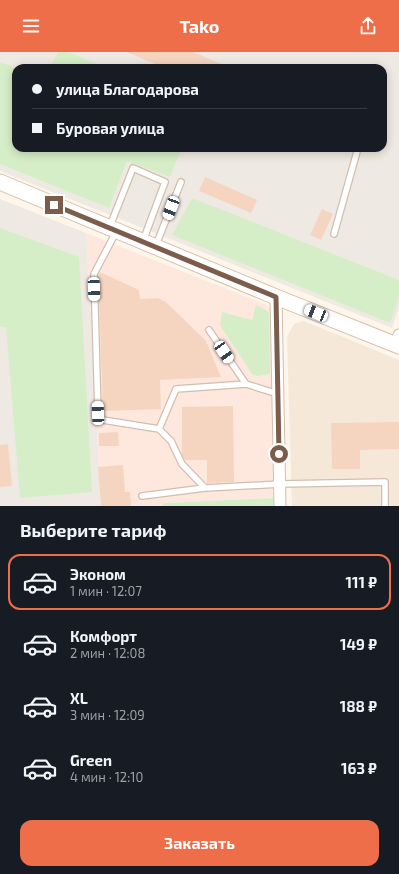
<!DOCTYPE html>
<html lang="ru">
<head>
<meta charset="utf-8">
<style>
	:root { --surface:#171b24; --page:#20242c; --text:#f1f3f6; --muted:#9ea1a6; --line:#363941; --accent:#ee6e49 }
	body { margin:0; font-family:"Exo 2",sans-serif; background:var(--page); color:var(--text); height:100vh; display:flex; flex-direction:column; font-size:15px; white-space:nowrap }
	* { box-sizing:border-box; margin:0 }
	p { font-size:13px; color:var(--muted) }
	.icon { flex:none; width:22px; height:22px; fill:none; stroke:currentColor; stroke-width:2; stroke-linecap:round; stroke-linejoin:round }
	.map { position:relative; height:454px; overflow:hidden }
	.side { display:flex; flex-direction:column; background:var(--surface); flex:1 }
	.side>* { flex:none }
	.hud { position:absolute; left:12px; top:12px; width:375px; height:88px; border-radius:12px; box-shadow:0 2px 10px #0003; display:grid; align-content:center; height:88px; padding:0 20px; background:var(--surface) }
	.end { position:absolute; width:18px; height:18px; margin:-9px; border:5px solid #7c5c4b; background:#fff; box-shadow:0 0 0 2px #fff }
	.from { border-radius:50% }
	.car { position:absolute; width:12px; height:24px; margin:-12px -6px; border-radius:5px; box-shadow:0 0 3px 1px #0007; background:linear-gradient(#fff 24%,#345 0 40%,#fff 0 76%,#345 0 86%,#fff 0) }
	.hud b { display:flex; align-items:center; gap:14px; height:38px; font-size:15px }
	.hud b+b { border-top:1px solid var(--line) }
	.hud i { width:10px; height:10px; background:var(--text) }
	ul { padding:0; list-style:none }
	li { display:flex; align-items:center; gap:12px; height:56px; margin:0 8px 6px; padding:0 12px; border:2px solid transparent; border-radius:12px }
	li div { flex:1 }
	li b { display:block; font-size:15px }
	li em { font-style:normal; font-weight:700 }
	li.on { border-color:var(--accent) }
	li>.icon { width:36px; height:36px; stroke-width:1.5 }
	h2 { padding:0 20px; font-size:18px; line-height:48px }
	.cta { display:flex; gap:8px; margin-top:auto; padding:8px 20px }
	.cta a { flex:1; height:46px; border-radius:12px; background:var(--accent); color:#fff; font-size:16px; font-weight:700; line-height:46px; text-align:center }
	header { display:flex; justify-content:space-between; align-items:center; height:52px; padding:0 20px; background:var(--accent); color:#fff; font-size:18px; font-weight:700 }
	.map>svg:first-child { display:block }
	.residential { fill:#f6e8d8 }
	.commercial { fill:#fee8de }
	.industrial { fill:#efe9e3; fill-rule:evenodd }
	.green { fill:#d6eec7 }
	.building { fill:#f5d5c0 }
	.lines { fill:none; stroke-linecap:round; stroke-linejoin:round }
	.service-casing { stroke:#d2beae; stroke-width:8 }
	.minor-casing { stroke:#d2beae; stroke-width:13 }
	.secondary-casing { stroke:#d8c0ae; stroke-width:17 }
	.service { stroke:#fff; stroke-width:5.5 }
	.minor { stroke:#fff; stroke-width:11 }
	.secondary { stroke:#fff; stroke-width:15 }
	.route { stroke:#7c5c4b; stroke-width:5 }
</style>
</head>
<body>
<header><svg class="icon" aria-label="menu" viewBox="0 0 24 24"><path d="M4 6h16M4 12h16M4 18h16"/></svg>Tako<svg class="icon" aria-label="share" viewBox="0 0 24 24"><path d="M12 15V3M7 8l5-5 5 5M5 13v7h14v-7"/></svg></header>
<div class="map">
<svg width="399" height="454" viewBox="0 0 399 454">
	<rect width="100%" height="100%" fill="#fef6ea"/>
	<!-- residential -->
	<path class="residential" d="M304,269L399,308V454H292L287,285L294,272Z"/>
	<!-- commercial -->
	<path class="commercial" d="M86,181L267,253L271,258L272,265L273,446L165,451L161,454H101Z"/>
	<!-- industrial -->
	<path class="industrial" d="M0,0H399V255L392,276L0,119ZM16,16H383V96H16Z
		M0,147L86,181L101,454H0Z"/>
	<!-- green -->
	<path class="green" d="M58,0H69L105,16H50Z
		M0,10L16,16V96H182L170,125L127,109L109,156L0,112Z
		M192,146L399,228V244L390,271L172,183Z
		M0,176L79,205L92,440L20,446L6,275H0Z
		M256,253L269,260L270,322L257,324L252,322L220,273L222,260L252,268Z
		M273,446V454H161L165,451Z"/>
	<!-- building -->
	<path class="building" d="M127,0H193L231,16H164Z
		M205,125L257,148L251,161L199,139Z
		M322,157L333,162L321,188L310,183Z
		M100,220L139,238L140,247L158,246L166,250L206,289L221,325L160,328L161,357L103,359L98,223Z
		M233,354L234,430L207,431V408H185L182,403V355Z
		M399,370V397L360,398V417H332L331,371Z
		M118,380L119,394H99V381Z
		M8,392L12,434L0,435V393Z
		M123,413L125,440H130L131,454H101L98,415Z"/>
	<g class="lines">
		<!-- service casing -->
		<g class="service-casing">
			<path id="service" d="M110,174L133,116L165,130L143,189
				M116,180L94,222L98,361L103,368L159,377L171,389L182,412L205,436L280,432L385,430V454
				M334,182L358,96
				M156,193L181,130
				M209,278L246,332L278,342
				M159,377L176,337L246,332
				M142,444L205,436"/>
		</g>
		<!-- minor casing -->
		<g class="minor-casing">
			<path id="minor" d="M276,245L280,454
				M396,293L399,283"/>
		</g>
		<!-- secondary casing -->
		<g class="secondary-casing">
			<path id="secondary" d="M0,130L276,245L399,294"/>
		</g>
		<!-- service -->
		<use href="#service" class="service"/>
		<!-- minor -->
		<use href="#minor" class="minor"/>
		<!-- secondary -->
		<use href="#secondary" class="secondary"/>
	</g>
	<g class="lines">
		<!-- route -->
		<path class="route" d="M54,153L276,245L279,402"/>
	</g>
</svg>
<i class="end from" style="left:279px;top:402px"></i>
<i class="end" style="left:54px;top:153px"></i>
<i class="car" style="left:171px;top:156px;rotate:201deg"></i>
<i class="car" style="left:94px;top:237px;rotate:178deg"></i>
<i class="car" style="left:316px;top:261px;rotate:292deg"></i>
<i class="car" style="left:224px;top:300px;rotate:146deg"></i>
<i class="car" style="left:98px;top:361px;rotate:358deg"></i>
<div class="hud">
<b><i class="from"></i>улица Благодарова</b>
<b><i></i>Буровая улица</b>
</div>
</div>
<section class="side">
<h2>Выберите тариф</h2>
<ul>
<li class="on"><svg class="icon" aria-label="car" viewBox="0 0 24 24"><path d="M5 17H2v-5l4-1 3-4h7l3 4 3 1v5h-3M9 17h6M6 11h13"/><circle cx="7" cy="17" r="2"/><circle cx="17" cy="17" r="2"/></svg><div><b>Эконом</b><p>1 мин · 12:07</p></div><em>111 ₽</em></li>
<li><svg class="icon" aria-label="car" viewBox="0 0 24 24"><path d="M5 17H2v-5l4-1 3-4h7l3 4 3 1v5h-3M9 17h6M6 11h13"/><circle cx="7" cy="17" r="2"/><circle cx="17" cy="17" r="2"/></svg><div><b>Комфорт</b><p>2 мин · 12:08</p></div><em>149 ₽</em></li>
<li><svg class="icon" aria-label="car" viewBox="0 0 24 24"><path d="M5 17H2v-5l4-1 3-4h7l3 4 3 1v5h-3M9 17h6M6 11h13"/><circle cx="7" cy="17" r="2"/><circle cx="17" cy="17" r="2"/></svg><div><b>XL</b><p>3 мин · 12:09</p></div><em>188 ₽</em></li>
<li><svg class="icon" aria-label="car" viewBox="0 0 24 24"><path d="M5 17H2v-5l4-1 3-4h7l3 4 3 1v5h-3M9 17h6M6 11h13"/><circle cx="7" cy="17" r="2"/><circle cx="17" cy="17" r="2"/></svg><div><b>Green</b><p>4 мин · 12:10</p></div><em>163 ₽</em></li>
</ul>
<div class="cta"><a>Заказать</a></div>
</section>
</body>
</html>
